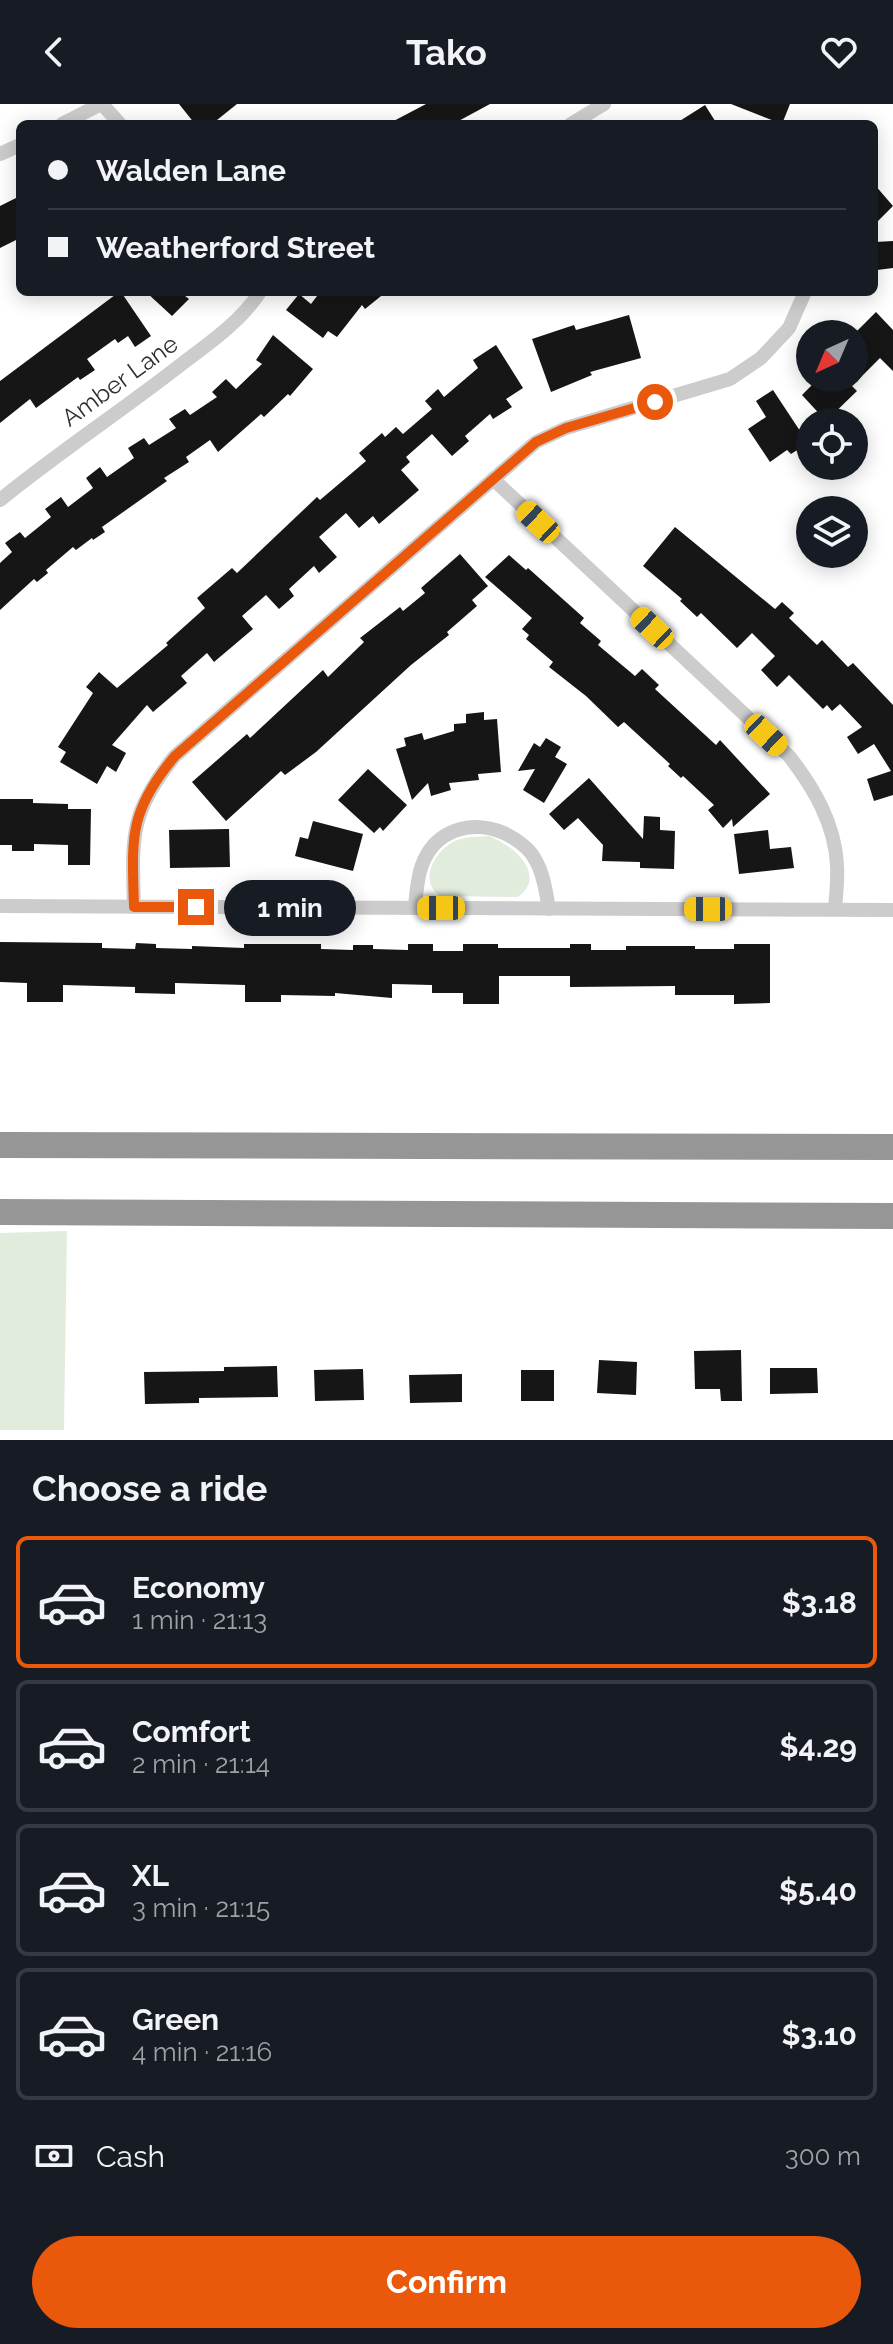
<!DOCTYPE html>
<html lang="en">
<head>
<meta charset="utf-8">
<style>
	:root { --surface:#171b24; --page:#242831; --text:#f1f3f6; --muted:#9ea1a6; --line:#363941; --accent:#ea580c }
	body { margin:0; font-family:Raleway,sans-serif; background:var(--page); color:var(--text); height:100vh; display:flex; flex-direction:column; font-size:30px; white-space:nowrap }
	* { box-sizing:border-box; margin:0 }
	p { font-size:26px; color:var(--muted) }
	.icon { flex:none; width:44px; height:44px; fill:none; stroke:currentColor; stroke-width:2; stroke-linecap:round; stroke-linejoin:round }
	.map { position:relative; height:1336px; overflow:hidden }
	.details { display:flex; flex-direction:column; background:var(--surface); flex:1 }
	.details>* { flex:none }
	.top-card { position:absolute; left:16px; top:16px; width:862px; height:176px; border-radius:12px; box-shadow:0 4px 20px #0003; display:grid; align-content:center; height:176px; padding:0 32px; background:var(--surface) }
	.needle { width:52px; rotate:224deg }
	.controls { position:absolute; left:796px; top:216px; display:grid; gap:16px }
	.controls a { display:grid; place-items:center; width:72px; height:72px; border-radius:50%; background:var(--surface); box-shadow:0 4px 20px #0003; font-size:40px }
	.end { position:absolute; width:36px; height:36px; margin:-18px; border:10px solid #ea580c; background:#fff; box-shadow:0 0 0 4px #fff }
	.from { border-radius:50% }
	.bubble { position:absolute; height:56px; border-radius:28px; background:var(--surface); box-shadow:0 4px 20px #0003; font-size:26px; font-weight:700; line-height:56px; text-align:center }
	.car { position:absolute; width:24px; height:48px; margin:-24px -12px; border-radius:10px; box-shadow:0 0 6px 2px #0007; background:linear-gradient(#f5c518 24%,#345 0 40%,#f5c518 0 76%,#345 0 86%,#f5c518 0) }
	.top-card b { display:flex; align-items:center; gap:28px; height:76px; font-size:30px }
	.top-card b+b { border-top:2px solid var(--line) }
	.top-card i { width:20px; height:20px; background:var(--text) }
	ul { padding:0; list-style:none }
	li { display:flex; align-items:center; gap:24px; height:132px; margin:0 16px 12px; padding:0 16px; border:4px solid var(--line); border-radius:12px }
	li div { flex:1 }
	li b { display:block; font-size:30px }
	li em { font-style:normal; font-weight:700 }
	li.selected { border-color:var(--accent) }
	li>.icon { width:72px; height:72px; stroke-width:1.5 }
	h2 { padding:0 32px; font-size:36px; line-height:96px }
	.pay { display:flex; align-items:center; gap:20px; height:88px; padding:0 32px; font-size:30px }
	.pay p { margin-inline-start:auto }
	.primary-button { display:flex; gap:16px; margin-top:auto; padding:16px 32px }
	.primary-button a { flex:1; height:92px; border-radius:48px; background:var(--accent); color:#fff; font-size:32px; font-weight:700; line-height:92px; text-align:center }
	header { display:flex; justify-content:space-between; align-items:center; height:104px; padding:0 32px; background:var(--surface); font-size:36px; font-weight:700 }
	.map>svg:first-child { display:block }
	.green { fill:#e2ecdd }
	.building { fill:#161616 }
	.lines { fill:none; stroke-linecap:round; stroke-linejoin:round }
	.street { stroke:#ccc; stroke-width:14 }
	.highway { stroke:#969696; stroke-width:26 }
	.route { stroke:#ea580c; stroke-width:10 }
	.labels { text-anchor:middle; stroke-width:8; stroke-linejoin:round; paint-order:stroke }
	.street-label { font-size:24px; fill:#2f2f2f; stroke:#fff }
</style>
</head>
<body>
<header><svg class="icon" aria-label="back" viewBox="0 0 24 24"><path d="M15 5l-7 7 7 7"/></svg>Tako<svg class="icon" aria-label="heart" viewBox="0 0 24 24"><path d="M12 20l-8-8c-3-5 5-10 8-4 3-6 11-1 8 4z"/></svg></header>
<div class="map">
<svg width="893" height="1336" viewBox="0 0 893 1336">
	<rect width="100%" height="100%" fill="#fff"/>
	<!-- green -->
	<path class="green" d="M489,732C513,741 548,771 518,793L440,792C419,778 433,750 451,739C462,732 477,733 489,732Z
		M67,1127L64,1326H0V1129Z"/>
	<!-- building -->
	<path class="building" d="M179,0H237L212,20H195Z
		M426,0H490L453,20H388Z
		M731,0H790L782,20Z
		M705,1L717,20H675Z
		M874,80L893,102L874,121Z
		M16,94L20,103V134L0,144V102Z
		M893,137V164L877,166L875,138Z
		M119,188H121L151,232L135,243L128,232L118,239L115,235L87,255L95,266L80,276L78,273L36,304L30,295L0,319V277Z
		M146,188H180L189,195L172,212Z
		M320,188H386L365,205L362,201L337,233L328,227L323,234L286,206L299,190L311,200Z
		M876,208L893,226V267L880,254L852,282L857,287L826,317L802,291L819,274H854V230Z
		M629,211L641,254L590,268L592,271L551,288L532,235L574,221L576,226Z
		M273,231L313,265L290,292L288,290L264,313L261,310L218,348L210,336L186,353L189,358L164,374L167,377L102,423L105,428L93,436L92,434L76,446L73,443L46,466L48,469L37,478L34,475L0,506V459L12,448L5,439L20,428L25,434L51,413L45,405L61,393L68,403L93,384L86,374L100,363L107,373L134,354L128,344L144,334L149,341L176,324L169,315L185,305L190,311L217,293L212,288L226,275L236,285L262,260L256,256Z
		M496,241L523,284L506,295L512,303L493,315L490,310L465,332L469,337L452,352L432,330L406,353L410,358L401,366L419,386L379,420L373,412L359,424L346,409L319,433L337,453L319,469L314,462L289,485L294,492L279,505L266,491L242,512L253,525L214,558L207,549L181,572L187,579L153,608L147,601L112,641L126,649L116,668L107,662L97,680L60,658L66,648L58,643L93,589L86,583L99,568L117,584L168,541L166,539L205,504L197,494L232,464L237,469L317,393L320,396L366,357L359,349L382,329L385,333L396,323L403,330L432,305L425,297L438,285L444,293L478,264L473,256Z
		M773,286L808,339L791,350L787,346L770,358L748,325L766,313L756,297Z
		M675,423L775,505L782,498L794,509L789,514L817,541L822,536L848,563L853,559L893,601V691L874,697L867,675L891,667L874,640L858,650L847,633L862,623L840,600L832,607L827,601L823,605L789,571L777,583L761,566L775,552L752,529L737,544L701,509L697,513L680,497L682,495L643,462Z
		M460,450L488,482L472,496L477,502L447,528L449,531L411,561L316,648L285,671L281,667L226,717L192,678L247,630L250,634L323,566L328,573L364,538L360,534L400,503L403,507L425,489L421,484Z
		M509,451L526,466L528,464L584,514L580,519L601,537L598,541L635,572L642,565L659,581L655,585L716,641L720,636L770,690L733,723L732,715L723,724L708,706L714,701L683,672L681,674L668,662L670,660L624,618L618,623L586,592L549,563L553,558L526,535L529,531L522,525L532,514L485,473Z
		M484,608V616L497,615L501,668L478,670L479,676L449,679L451,686L431,692L428,679L412,696L396,645L406,642L404,634L422,629L424,636L454,627V620L466,619V610Z
		M546,634L561,643L555,653L567,660L544,699L523,686L535,665L518,667L534,639L540,643Z
		M368,665L407,701L383,727L380,723L374,729L338,696Z
		M589,674L643,735L644,712L660,713V726L675,727L674,765L640,764V758L602,757L603,741L578,714L564,726L549,710Z
		M0,695H33V699L68,700V705H91L90,761H68V741L34,740V747H12V741H0Z
		M313,717L363,730L353,767L295,752L300,733L308,735Z
		M229,725L230,763L170,764L169,726Z
		M768,726L770,745L791,743L794,764L739,770L734,730Z
		M0,838L102,839V844L135,845L136,839L156,840V844L192,845V842L244,844V840H321V845L353,846V841H373V845L408,846V840H433V847H463V840H498V844H570V840H591V846H626V842H695V845H734V840H770V899L734,900V891H675V882L570,883V872H499V900H463V889H432V881L392,880V894L335,889V892L281,891V898H245V881L175,879V890L135,889V883L63,881V898H27V879L0,878Z
		M741,1246L742,1297H721L720,1285H695L694,1247Z
		M599,1256L637,1258L636,1291L597,1289Z
		M277,1262L278,1293L199,1294V1299L145,1300L144,1268L224,1267V1263Z
		M770,1264H817L818,1289L770,1290Z
		M363,1265L364,1296L315,1297L314,1266Z
		M521,1266H554V1297H521Z
		M462,1270V1298L410,1299L409,1271Z"/>
	<g class="lines">
		<!-- street -->
		<path class="street" d="M102,0L120,20
			M62,20L101,0
			M571,20L604,0
			M0,50L20,41
			M493,375L789,652C814,684 835,720 837,761C838,776 836,791 835,806
			M0,396C59,348 123,306 183,259C211,238 241,217 260,188
			M0,802L893,806
			M134,803C132,734 129,708 175,652L536,338L566,324L730,275L761,254L789,224L805,188
			M415,804C416,790 417,775 422,761C435,726 471,715 504,729C516,735 530,744 536,757C544,771 546,789 549,805"/>
		<!-- highway -->
		<path class="highway" d="M0,1041L893,1043
			M0,1108L893,1112"/>
	</g>
	<g class="lines">
		<!-- route -->
		<path class="route" d="M196,803H134C132,734 128,708 175,652L536,338L566,324L655,298"/>
	</g>
	<g class="labels">
		<!-- street labels -->
		<g class="street-label">
			<text transform="translate(120 277) rotate(-36)" y="8">Amber Lane</text>
		</g>
	</g>
</svg>
<div class="controls">
<a><svg class="needle" viewBox="-14 -14 28 28"><path d="M0-13l5 13h-10z" fill="#e53935"/><path d="M0 13l5-13h-10z" fill="#9ea1a6"/></svg></a>
<a><svg class="icon" aria-label="locate" viewBox="0 0 24 24"><circle cx="12" cy="12" r="6"/><path d="M12 2v4M12 18v4M2 12h4M18 12h4"/></svg></a>
<a><svg class="icon" aria-label="layers" viewBox="0 0 24 24"><path d="M12 4l9 5-9 5-9-5zM3 14l9 5 9-5"/></svg></a>
</div>
<i class="end from" style="left:655px;top:298px"></i>
<i class="end" style="left:196px;top:803px"></i>
<div class="bubble" style="left:224px;top:776px;width:132px">1 min</div>
<i class="car" style="left:538px;top:418px;rotate:313deg"></i>
<i class="car" style="left:652px;top:524px;rotate:313deg"></i>
<i class="car" style="left:766px;top:631px;rotate:133deg"></i>
<i class="car" style="left:441px;top:804px;rotate:270deg"></i>
<i class="car" style="left:708px;top:805px;rotate:270deg"></i>
<div class="top-card">
<b><i class="from"></i>Walden Lane</b>
<b><i></i>Weatherford Street</b>
</div>
</div>
<section class="details">
<h2>Choose a ride</h2>
<ul>
<li class="selected"><svg class="icon" aria-label="car" viewBox="0 0 24 24"><path d="M5 17H2v-5l4-1 3-4h7l3 4 3 1v5h-3M9 17h6M6 11h13"/><circle cx="7" cy="17" r="2"/><circle cx="17" cy="17" r="2"/></svg><div><b>Economy</b><p>1 min · 21:13</p></div><em>$3.18</em></li>
<li><svg class="icon" aria-label="car" viewBox="0 0 24 24"><path d="M5 17H2v-5l4-1 3-4h7l3 4 3 1v5h-3M9 17h6M6 11h13"/><circle cx="7" cy="17" r="2"/><circle cx="17" cy="17" r="2"/></svg><div><b>Comfort</b><p>2 min · 21:14</p></div><em>$4.29</em></li>
<li><svg class="icon" aria-label="car" viewBox="0 0 24 24"><path d="M5 17H2v-5l4-1 3-4h7l3 4 3 1v5h-3M9 17h6M6 11h13"/><circle cx="7" cy="17" r="2"/><circle cx="17" cy="17" r="2"/></svg><div><b>XL</b><p>3 min · 21:15</p></div><em>$5.40</em></li>
<li><svg class="icon" aria-label="car" viewBox="0 0 24 24"><path d="M5 17H2v-5l4-1 3-4h7l3 4 3 1v5h-3M9 17h6M6 11h13"/><circle cx="7" cy="17" r="2"/><circle cx="17" cy="17" r="2"/></svg><div><b>Green</b><p>4 min · 21:16</p></div><em>$3.10</em></li>
</ul>
<div class="pay"><svg class="icon" aria-label="cash" viewBox="0 0 24 24"><path d="M3 7h18v10H3z"/><circle cx="12" cy="12" r="2"/></svg>Cash<p>300 m</p></div>
<div class="primary-button"><a>Confirm</a></div>
</section>
</body>
</html>
